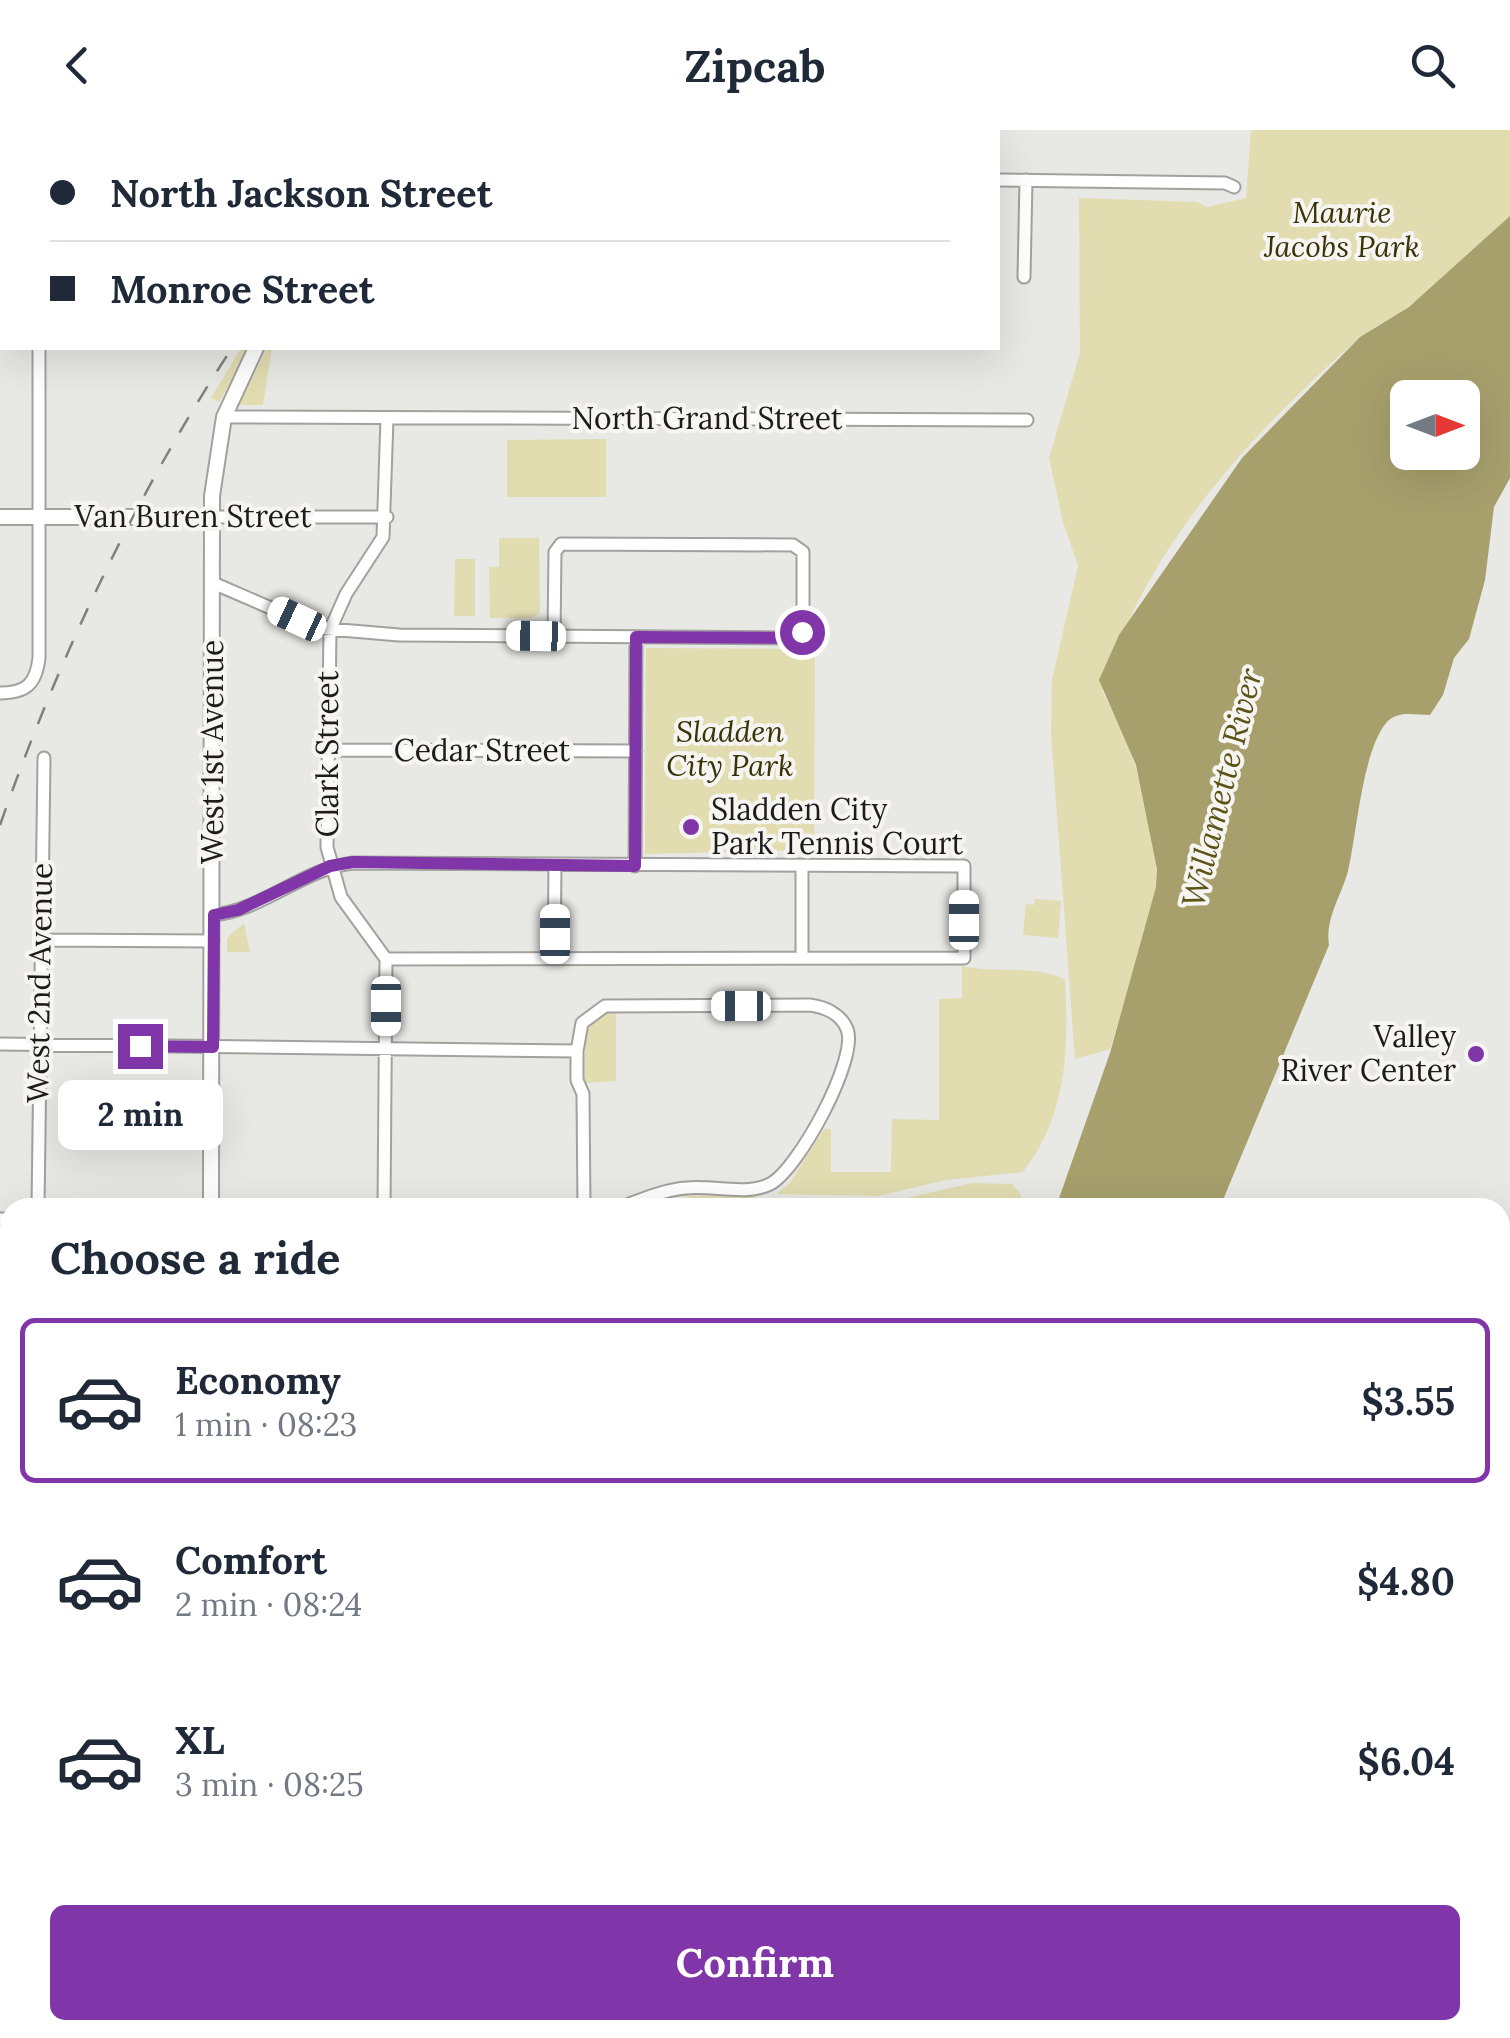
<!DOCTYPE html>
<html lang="en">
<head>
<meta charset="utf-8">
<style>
	:root { --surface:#fff; --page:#f6f6f7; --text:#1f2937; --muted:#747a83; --line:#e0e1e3; --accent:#8036a8 }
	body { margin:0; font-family:Lora,serif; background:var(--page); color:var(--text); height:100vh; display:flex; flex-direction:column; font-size:38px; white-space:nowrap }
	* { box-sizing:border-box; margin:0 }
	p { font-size:32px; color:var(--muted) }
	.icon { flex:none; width:55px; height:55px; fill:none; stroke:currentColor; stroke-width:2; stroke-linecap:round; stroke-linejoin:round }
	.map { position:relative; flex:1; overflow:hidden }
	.details { position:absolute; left:0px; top:1068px; width:1510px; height:842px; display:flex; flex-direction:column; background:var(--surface); border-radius:30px 30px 0 0; box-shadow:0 10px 40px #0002 }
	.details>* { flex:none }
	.banner { position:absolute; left:0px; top:0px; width:1000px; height:220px; box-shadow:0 10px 40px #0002; display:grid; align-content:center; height:220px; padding:0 50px; background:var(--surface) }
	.needle { width:65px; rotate:90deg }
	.tools { position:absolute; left:1390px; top:250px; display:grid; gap:20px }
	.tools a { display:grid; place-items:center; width:90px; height:90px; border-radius:15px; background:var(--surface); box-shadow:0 10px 40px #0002; font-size:50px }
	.end { position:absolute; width:45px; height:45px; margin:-22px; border:12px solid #8036a8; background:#fff; box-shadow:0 0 0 5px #fff }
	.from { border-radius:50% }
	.bubble { position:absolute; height:70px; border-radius:15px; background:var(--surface); box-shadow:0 10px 40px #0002; font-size:32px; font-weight:700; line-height:70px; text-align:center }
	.car { position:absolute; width:30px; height:60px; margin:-30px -15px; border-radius:12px; box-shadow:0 0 8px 2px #0007; background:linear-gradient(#fff 24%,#345 0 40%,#fff 0 76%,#345 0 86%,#fff 0) }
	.banner b { display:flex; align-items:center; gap:35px; height:95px; font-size:38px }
	.banner b+b { border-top:2px solid var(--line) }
	.banner i { width:25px; height:25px; background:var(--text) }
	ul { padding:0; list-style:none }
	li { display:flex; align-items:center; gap:30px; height:165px; margin:0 20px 15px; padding:0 30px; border:5px solid transparent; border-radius:15px }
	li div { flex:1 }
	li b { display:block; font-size:38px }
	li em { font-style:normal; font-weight:700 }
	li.active { border-color:var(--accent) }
	li>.icon { width:90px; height:90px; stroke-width:1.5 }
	h2 { padding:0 50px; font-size:45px; line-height:120px }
	.button { display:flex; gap:20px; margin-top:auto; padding:20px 50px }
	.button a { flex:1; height:115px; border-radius:15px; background:var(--accent); color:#fff; font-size:40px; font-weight:700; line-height:115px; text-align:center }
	header { display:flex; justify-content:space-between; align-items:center; height:130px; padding:0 50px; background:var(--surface); font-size:45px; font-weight:700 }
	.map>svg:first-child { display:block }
	.green { fill:#e2dcb1 }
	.water { fill:#a7a06d; fill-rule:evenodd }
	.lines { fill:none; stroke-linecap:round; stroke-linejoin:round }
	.minor-casing { stroke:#a1a19d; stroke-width:15 }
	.tertiary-casing { stroke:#a1a19d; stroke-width:18 }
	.motorway-casing { stroke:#a1a19d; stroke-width:24 }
	.minor { stroke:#fff; stroke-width:11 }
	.tertiary { stroke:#fff; stroke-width:14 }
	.motorway { stroke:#fff; stroke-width:20 }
	.rail { stroke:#80807e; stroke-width:2.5; stroke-dasharray:18 18; stroke-linecap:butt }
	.route { stroke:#8036a8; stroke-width:12 }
	.poi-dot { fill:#8036a8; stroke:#f6f5f2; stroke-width:4 }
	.labels { text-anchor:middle; stroke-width:8; stroke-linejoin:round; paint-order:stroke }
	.park-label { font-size:30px; font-style:italic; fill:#393307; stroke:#f6f5f2 }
	.street-label { font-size:30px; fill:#1c1c1b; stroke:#f6f5f2 }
	.poi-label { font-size:30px; fill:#1c1c1b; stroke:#f6f5f2; text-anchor:start }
	.water-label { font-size:32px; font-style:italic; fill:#5c5417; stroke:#f6f5f2 }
</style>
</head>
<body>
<header><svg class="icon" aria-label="back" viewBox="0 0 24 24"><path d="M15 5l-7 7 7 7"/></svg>Zipcab<svg class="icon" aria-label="search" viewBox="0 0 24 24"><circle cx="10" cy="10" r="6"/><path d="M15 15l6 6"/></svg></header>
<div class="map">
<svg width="1510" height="1908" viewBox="0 0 1510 1908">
	<rect width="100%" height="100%" fill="#e8e8e4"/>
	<!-- green -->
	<path class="green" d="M1251,0H1510V86C1476,117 1445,150 1408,177C1392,189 1372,197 1357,210C1249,305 1143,421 1102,561C1133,616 1167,714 1154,778C1144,825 1124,873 1110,919L1075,929L1051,604L1052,550L1078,436L1063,392L1049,328L1080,223L1079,68L1197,72L1207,77L1246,68Z
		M241,218H250L219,272L211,268Z
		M267,218H272L263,275H239Z
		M606,309V367H507V310Z
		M499,408H539L540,483L531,488H490L489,437H499Z
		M455,429H475V486H454Z
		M646,518L815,519L814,720L645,724Z
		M1035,769L1061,771L1058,808L1023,805L1026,774L1034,775Z
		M244,793L250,822H227V808Z
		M962,836C994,844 1038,834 1065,850C1069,920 1067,985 1023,1042L946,1050L878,1066L776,1064L789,1054L824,999H831V1042H891L892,989L939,990V869L962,868Z
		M616,882V951L584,953L586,896L598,884Z
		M973,1053L1012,1054L1021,1065V1077H793V1072L893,1071Z
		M755,1065L757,1069H733L734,1078L682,1066Z
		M0,1269H10V1427H0Z
		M0,1788H10V1841L0,1858Z
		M10,1848V1900H452L456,1908H0V1863Z
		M514,1900H712L710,1908H514Z"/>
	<!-- water -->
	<path class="water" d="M1510,86V348L1494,377L1485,450L1469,509L1454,528L1443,565L1430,585C1415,585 1397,580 1386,593C1362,623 1357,703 1348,741C1341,767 1325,788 1329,815L1220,1077H1056L1110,923L1156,757L1157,739L1136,635L1099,550L1119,505L1242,328L1360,207L1409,177ZM1408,268H1462V322L1430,323L1411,339L1418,323L1408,322Z
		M712,1900H915L911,1908H710Z"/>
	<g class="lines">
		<!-- minor casing -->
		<g class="minor-casing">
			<path id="minor" d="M667,0V2
				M979,0V2
				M63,2L67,0
				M218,2V0
				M998,50L1225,53L1234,57
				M1024,147L1026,50
				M224,287L1027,290
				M213,387H387
				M213,453L317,498L399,505L793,508L801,504L803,498V422L793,415L561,414L555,422L554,506
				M0,563C26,563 36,554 39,528V218
				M328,620L636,621
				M635,736L636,507
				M802,736V828
				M213,785C264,780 302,739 353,733L964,736V828L386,829
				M44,810L213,811
				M554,828L555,735
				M0,914L577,921L582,893L605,876L810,875C825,877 841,884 847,899C859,928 798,1040 770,1054C747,1066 712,1055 686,1058C663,1060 640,1070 619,1078
				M577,921V950L583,964L584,1078
				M38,1078L44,628
				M384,1078L386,829L341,767L327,717L330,500L346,464L383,407L387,288
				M0,1089H10
				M1501,1140H1506L1510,1335
				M1500,1523L1507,1547L1506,1799L1500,1828
				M0,1612H10
				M0,1781H10
				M447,1900L451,1908
				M17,1908L20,1900
				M1479,1908L1481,1900"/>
		</g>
		<!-- tertiary casing -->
		<g class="tertiary-casing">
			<path id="tertiary" d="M14,2V0
				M410,2L412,0
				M0,37H2
				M0,202L2,200
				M0,387H213
				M211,1078L212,366L224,287L256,218
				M1506,1140H1510
				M0,1263H10
				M0,1437H10
				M1500,1472L1510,1470
				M507,1900V1908
				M1120,1908L1124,1900"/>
		</g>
		<!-- motorway casing -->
		<g class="motorway-casing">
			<path id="motorway" d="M0,1340H10
				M0,1358H10
				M1500,1384L1510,1382
				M1500,1414L1510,1411
				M1500,1429L1510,1427
				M960,1908L962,1900
				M1041,1908L1047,1900
				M1072,1908L1080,1900"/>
		</g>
		<!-- minor -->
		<use href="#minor" class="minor"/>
		<!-- tertiary -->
		<use href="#tertiary" class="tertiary"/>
		<!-- motorway -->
		<use href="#motorway" class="motorway"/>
		<!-- rail -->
		<path class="rail" d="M306,2L307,0
			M383,2L385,0
			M0,695C58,529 136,364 232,218"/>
	</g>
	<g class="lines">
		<!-- route -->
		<path class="route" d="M140,916L213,917L214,785L238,780L330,736L353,732L635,736L636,507L793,508L802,502"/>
	</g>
	<!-- markers -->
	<g class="poi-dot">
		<circle cx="691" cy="697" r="10"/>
		<circle cx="1476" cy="924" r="10"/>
	</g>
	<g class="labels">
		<!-- park labels -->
		<g class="park-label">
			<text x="1342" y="93">Maurie<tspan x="1342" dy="34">Jacobs Park</tspan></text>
			<text x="730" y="612">Sladden<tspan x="730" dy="34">City Park</tspan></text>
		</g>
		<!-- street labels -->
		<g class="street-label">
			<text x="707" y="299">North Grand Street</text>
			<text x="193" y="397">Van Buren Street</text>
			<text x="482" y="631">Cedar Street</text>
			<text transform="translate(213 622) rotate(-90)" y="10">West 1st Avenue</text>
			<text transform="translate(328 624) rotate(-90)" y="10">Clark Street</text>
			<text transform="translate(40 853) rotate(-89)" y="10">West 2nd Avenue</text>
		</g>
		<!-- poi labels -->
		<g class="poi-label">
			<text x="711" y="690">Sladden City<tspan x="711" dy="34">Park Tennis Court</tspan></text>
			<text x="1456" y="917" text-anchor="end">Valley<tspan x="1456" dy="34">River Center</tspan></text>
		</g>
		<!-- water labels -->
		<g class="water-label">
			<text transform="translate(1222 658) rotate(-76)" y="11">Willamette River</text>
		</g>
	</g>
</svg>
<div class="tools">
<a><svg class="needle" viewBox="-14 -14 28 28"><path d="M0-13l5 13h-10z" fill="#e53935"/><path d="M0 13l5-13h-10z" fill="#747a83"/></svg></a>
</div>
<i class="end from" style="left:802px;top:502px"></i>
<i class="end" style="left:140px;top:916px"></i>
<div class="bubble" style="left:58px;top:950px;width:165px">2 min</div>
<i class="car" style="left:297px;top:489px;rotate:295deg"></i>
<i class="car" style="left:536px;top:506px;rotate:271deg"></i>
<i class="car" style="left:964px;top:790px;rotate:0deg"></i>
<i class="car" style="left:555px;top:804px;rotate:0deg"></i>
<i class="car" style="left:386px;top:876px;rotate:180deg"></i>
<i class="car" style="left:741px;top:876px;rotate:270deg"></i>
<div class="banner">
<b><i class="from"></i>North Jackson Street</b>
<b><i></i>Monroe Street</b>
</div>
<section class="details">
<h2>Choose a ride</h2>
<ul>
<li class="active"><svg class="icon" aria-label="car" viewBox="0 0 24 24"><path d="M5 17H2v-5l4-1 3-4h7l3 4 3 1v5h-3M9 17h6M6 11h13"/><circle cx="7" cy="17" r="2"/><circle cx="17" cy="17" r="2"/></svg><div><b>Economy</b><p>1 min · 08:23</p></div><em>$3.55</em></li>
<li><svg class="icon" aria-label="car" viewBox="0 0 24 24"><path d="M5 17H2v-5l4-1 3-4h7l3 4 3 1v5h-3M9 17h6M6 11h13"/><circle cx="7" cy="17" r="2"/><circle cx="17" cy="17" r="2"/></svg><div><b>Comfort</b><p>2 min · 08:24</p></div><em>$4.80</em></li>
<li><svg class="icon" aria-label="car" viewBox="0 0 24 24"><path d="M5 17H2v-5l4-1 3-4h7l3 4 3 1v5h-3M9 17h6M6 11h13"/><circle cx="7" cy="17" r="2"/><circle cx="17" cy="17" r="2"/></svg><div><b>XL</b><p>3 min · 08:25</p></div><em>$6.04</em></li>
</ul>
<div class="button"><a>Confirm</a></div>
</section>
</div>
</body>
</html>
